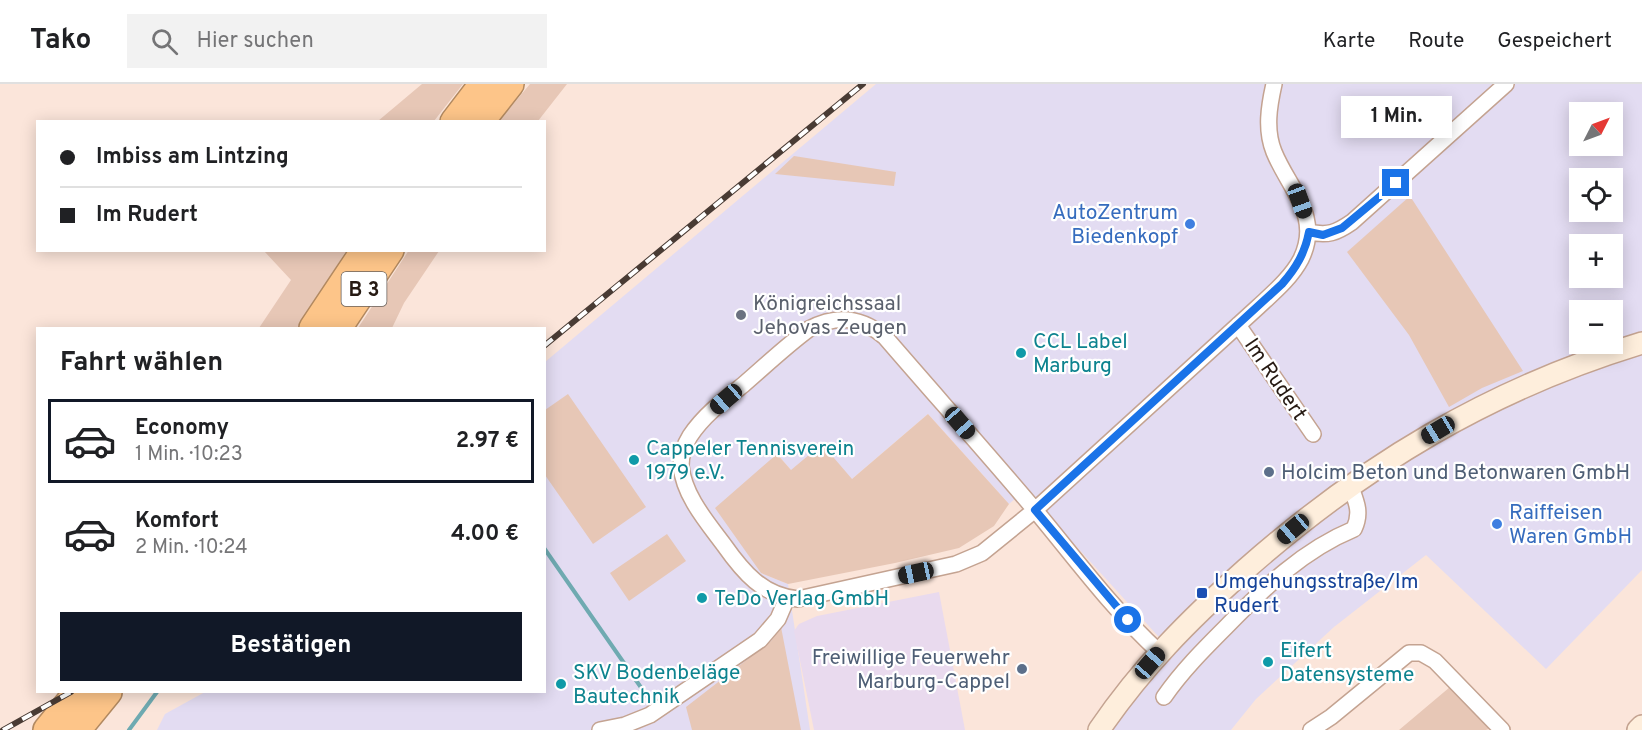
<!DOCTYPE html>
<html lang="de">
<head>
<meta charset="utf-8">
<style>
	:root { --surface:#fff; --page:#f2f2f2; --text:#202124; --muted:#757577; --line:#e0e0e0; --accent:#111827 }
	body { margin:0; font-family:Overpass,sans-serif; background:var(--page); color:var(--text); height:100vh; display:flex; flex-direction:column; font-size:22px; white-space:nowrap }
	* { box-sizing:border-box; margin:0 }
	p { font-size:20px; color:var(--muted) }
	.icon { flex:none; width:33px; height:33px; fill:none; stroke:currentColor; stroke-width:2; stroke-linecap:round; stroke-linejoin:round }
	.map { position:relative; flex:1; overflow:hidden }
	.panel { position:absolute; left:36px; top:243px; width:510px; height:366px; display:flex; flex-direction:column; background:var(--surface); border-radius:0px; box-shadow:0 3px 15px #0003 }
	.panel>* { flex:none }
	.banner { position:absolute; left:36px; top:36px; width:510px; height:132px; border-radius:0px; box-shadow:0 3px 15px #0003; display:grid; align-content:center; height:132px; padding:0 24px; background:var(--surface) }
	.needle { width:39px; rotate:48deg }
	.tools { position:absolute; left:1569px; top:18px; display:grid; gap:12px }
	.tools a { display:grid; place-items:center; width:54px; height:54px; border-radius:0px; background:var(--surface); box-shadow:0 3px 15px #0003; font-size:30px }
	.end { position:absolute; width:27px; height:27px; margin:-14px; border:8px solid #1a73e8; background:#fff; box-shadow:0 0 0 3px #fff }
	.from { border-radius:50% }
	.bubble { position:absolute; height:42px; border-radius:0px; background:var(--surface); box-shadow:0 3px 15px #0003; font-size:20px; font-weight:700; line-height:42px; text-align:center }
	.car { position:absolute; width:18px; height:36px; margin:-18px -9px; border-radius:8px; box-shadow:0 0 4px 2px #0007; background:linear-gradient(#222 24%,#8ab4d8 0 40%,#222 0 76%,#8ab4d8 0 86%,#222 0) }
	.banner b { display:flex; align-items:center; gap:21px; height:57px; font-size:22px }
	.banner b+b { border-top:2px solid var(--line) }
	.banner i { width:15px; height:15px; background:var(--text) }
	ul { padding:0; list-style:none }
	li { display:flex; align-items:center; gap:18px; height:84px; margin:0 12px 9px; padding:0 12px; border:3px solid transparent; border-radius:0px }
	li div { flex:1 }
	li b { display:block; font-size:22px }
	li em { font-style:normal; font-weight:700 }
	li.current { border-color:var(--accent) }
	li>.icon { width:54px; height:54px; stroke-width:1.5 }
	h2 { padding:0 24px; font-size:27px; line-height:72px }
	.primary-button { display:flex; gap:12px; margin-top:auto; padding:12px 24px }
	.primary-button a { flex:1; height:69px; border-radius:0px; background:var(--accent); color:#fff; font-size:24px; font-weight:700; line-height:69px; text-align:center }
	header { display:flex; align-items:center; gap:36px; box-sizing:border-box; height:84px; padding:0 30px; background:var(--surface); border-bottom:2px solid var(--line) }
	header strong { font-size:28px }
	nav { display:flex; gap:33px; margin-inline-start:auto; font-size:21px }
	.search { width:420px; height:54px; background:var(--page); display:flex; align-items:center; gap:15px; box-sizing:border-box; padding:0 21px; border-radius:0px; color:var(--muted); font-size:22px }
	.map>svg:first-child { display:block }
	.commercial { fill:#e3dcf2; fill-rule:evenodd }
	.education { fill:#e9daee }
	.green { fill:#e7c7b6 }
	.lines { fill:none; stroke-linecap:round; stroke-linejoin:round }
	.stream { stroke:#6faab1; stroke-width:4 }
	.street-casing { stroke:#c4a391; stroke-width:18 }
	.secondary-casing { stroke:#c4a391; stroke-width:24 }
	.highway-casing { stroke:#b28960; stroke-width:30 }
	.street { stroke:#fff; stroke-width:15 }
	.secondary { stroke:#feeedc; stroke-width:21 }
	.highway { stroke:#fdc589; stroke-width:27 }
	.rail-casing { stroke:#493b34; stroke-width:6 }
	.rail { stroke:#fff; stroke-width:4; stroke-dasharray:11; stroke-linecap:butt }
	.route { stroke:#1a73e8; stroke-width:8 }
	.shop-dot { fill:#3f7fe0; stroke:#fff; stroke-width:2 }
	.worship-dot { fill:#6b7280; stroke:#fff; stroke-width:2 }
	.culture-dot { fill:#0f9aa8; stroke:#fff; stroke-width:2 }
	.service-dot { fill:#5c6f8a; stroke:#fff; stroke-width:2 }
	.transit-dot { fill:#1a4fb4; stroke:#fff; stroke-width:2 }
	.labels { text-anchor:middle; stroke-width:4.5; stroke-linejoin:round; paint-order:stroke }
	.shield { fill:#fff; stroke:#675f5a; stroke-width:1.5 }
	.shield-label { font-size:20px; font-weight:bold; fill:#261a13 }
	.shop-label { font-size:21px; fill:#366cbe; stroke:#fff; text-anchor:end }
	.worship-label { font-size:21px; fill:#5b616d; stroke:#fff; text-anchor:start }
	.culture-label { font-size:21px; fill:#0d838f; stroke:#fff; text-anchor:start }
	.street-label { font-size:21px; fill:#261a13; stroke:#fff }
	.service-label { font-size:21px; fill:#4e5e75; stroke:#fff; text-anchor:start }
	.transit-label { font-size:21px; fill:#164399; stroke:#fff; text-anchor:start }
</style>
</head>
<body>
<header>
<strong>Tako</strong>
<div class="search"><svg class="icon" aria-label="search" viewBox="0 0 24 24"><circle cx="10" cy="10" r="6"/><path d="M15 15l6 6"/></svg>Hier suchen</div>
<nav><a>Karte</a><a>Route</a><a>Gespeichert</a></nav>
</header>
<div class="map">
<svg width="1642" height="646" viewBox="0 0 1642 646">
	<rect width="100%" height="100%" fill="#fbe5da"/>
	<!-- commercial -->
	<path class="commercial" d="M876,0H1642V486L1546,585L1426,471L1334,543L1256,615L1231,646H1113L1148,597L1174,566L1157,551L1025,406L1009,420L928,330L852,395L791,386L777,370L761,489L788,500L810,646H157L165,630L205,608H544L545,278ZM1580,28H1612V62H1580ZM1580,94H1612V128H1580ZM1580,160H1612V194H1580ZM1580,226H1612V260H1580Z"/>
	<!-- education -->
	<path class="education" d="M939,508L965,646H814L794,547L799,540L817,532Z"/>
	<!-- green -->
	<path class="green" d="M422,0H463L434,37H378Z
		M530,0H567L538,37H499Z
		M794,72L896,88L894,102L775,90Z
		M1410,112L1523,287L1482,304L1449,323L1409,251L1347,168Z
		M409,166L439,167L404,219L392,244H358Z
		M264,167H346L298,244H259L291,196Z
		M568,310L646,423L593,460L545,391V326Z
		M928,330L1009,420L994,442L959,464L895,479L788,500L761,489L715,424L777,370L791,386L822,360L852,395Z
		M667,450L686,477L629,517L610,489Z
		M781,543L801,646H692L686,623L771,557Z
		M1450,603L1492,644L1486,646H1399Z"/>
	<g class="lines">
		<!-- stream -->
		<path class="stream" d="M544,464L649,615
			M129,646L157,608"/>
		<!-- street casing -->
		<g class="street-casing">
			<path id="street" d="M1309,148C1328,152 1336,149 1352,138L1506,0
				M1238,241L1313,350
				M1159,568C1113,526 1075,474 1035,426C986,368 935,311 885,253C861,233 837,230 809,245C786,262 765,282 743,301C724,316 704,331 690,352C685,360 681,372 681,382C684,412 707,438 724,461C743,488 763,512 798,515L956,480L982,469L1035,426L1258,223C1273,209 1291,194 1301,175C1322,132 1289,105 1274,68C1265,46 1269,22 1274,0
				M1164,613C1182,587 1204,565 1226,543C1264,504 1303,466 1354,445C1362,428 1356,417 1350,401
				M600,646L625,641L650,631L760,556L778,535L787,514
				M1311,646L1331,633L1409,569H1421L1435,577L1502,646"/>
		</g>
		<!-- secondary casing -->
		<g class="secondary-casing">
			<path id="secondary" d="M1099,646C1142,583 1189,536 1246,485C1364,381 1490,305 1642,259
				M1638,646L1642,642"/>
		</g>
		<!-- highway casing -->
		<g class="highway-casing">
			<path id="highway" d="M454,38L483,0
				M480,38L510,0
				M313,244L365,166
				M338,244L390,166
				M47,646L78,608
				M77,646L108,608"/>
		</g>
		<!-- street -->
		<use href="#street" class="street"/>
		<!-- secondary -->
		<use href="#secondary" class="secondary"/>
		<!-- highway -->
		<use href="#highway" class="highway"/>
		<!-- rail casing -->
		<g class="rail-casing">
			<path id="rail" d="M544,262L863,0
				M3,646L71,608"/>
		</g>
		<!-- rail -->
		<use href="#rail" class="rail"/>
	</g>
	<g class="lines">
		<!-- route -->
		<path class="route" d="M1128,536L1035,426L1282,200C1296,184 1305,169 1309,148L1323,151L1342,144L1396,99"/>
	</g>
	<!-- markers -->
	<g class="shop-dot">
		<circle cx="1190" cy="140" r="6"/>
		<circle cx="1497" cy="440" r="6"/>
	</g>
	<circle class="worship-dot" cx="741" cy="231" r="6"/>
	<g class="culture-dot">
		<circle cx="1021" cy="269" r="6"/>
		<circle cx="634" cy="376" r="6"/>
		<circle cx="702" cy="514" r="6"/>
		<circle cx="1268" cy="578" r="6"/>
		<circle cx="561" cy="600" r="6"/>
	</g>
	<g class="service-dot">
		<circle cx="1269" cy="388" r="6"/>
		<circle cx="1022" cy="585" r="6"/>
	</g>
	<rect class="transit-dot" x="1196" y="503" width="12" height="12" rx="3"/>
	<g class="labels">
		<!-- shield labels -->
		<rect class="shield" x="341.5" y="188" width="45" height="34" rx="4.5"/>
		<g class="shield-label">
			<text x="364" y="212">B 3</text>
		</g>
		<!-- shop labels -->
		<g class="shop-label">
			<text x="1178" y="135">AutoZentrum<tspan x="1178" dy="24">Biedenkopf</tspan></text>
			<text x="1509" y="435" text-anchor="start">Raiffeisen<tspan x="1509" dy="24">Waren GmbH</tspan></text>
		</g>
		<!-- worship labels -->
		<g class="worship-label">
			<text x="753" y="226">Königreichssaal<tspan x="753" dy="24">Jehovas Zeugen</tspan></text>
		</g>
		<!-- culture labels -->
		<g class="culture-label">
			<text x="1033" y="264">CCL Label<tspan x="1033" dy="24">Marburg</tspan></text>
			<text x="646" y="371">Cappeler Tennisverein<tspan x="646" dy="24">1979 e.V.</tspan></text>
			<text x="714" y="521">TeDo Verlag GmbH</text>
			<text x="1280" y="573">Eifert<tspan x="1280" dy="24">Datensysteme</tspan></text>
			<text x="573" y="595">SKV Bodenbeläge<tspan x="573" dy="24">Bautechnik</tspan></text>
		</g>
		<!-- street labels -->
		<g class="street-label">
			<text transform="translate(1276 295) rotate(56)" y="7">Im Rudert</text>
		</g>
		<!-- service labels -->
		<g class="service-label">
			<text x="1281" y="395">Holcim Beton und Betonwaren GmbH</text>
			<text x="1010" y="580" text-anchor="end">Freiwillige Feuerwehr<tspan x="1010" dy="24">Marburg-Cappel</tspan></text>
		</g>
		<!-- transit labels -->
		<g class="transit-label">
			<text x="1214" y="504">Umgehungsstraße/Im<tspan x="1214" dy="24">Rudert</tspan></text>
		</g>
	</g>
</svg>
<div class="tools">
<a><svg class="needle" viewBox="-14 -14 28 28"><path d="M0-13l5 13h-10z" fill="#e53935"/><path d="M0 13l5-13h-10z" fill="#757577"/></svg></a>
<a><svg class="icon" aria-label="locate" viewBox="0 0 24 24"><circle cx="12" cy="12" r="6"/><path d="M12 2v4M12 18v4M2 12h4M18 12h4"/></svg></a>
<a>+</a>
<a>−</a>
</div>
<i class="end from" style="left:1128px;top:536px"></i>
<i class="end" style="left:1396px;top:99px"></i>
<div class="bubble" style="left:1341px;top:12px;width:111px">1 Min.</div>
<i class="car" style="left:1300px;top:117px;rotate:160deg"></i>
<i class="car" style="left:726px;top:315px;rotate:229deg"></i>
<i class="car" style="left:960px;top:339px;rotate:139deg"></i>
<i class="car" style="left:1438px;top:346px;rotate:239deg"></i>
<i class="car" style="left:1293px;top:445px;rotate:230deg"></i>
<i class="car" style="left:916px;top:489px;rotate:258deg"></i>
<i class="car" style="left:1150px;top:579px;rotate:41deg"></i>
<div class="banner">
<b><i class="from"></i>Imbiss am Lintzing</b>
<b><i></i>Im Rudert</b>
</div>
<section class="panel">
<h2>Fahrt wählen</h2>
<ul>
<li class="current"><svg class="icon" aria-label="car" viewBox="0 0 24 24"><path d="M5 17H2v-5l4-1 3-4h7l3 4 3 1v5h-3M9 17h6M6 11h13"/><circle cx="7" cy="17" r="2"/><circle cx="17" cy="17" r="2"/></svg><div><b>Economy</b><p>1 Min. · 10:23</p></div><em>2.97 €</em></li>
<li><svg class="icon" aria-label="car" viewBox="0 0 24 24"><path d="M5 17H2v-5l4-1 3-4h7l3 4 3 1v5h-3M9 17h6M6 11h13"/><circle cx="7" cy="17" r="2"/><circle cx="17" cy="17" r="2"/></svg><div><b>Komfort</b><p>2 Min. · 10:24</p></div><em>4.00 €</em></li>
</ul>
<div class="primary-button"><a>Bestätigen</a></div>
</section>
</div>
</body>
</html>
